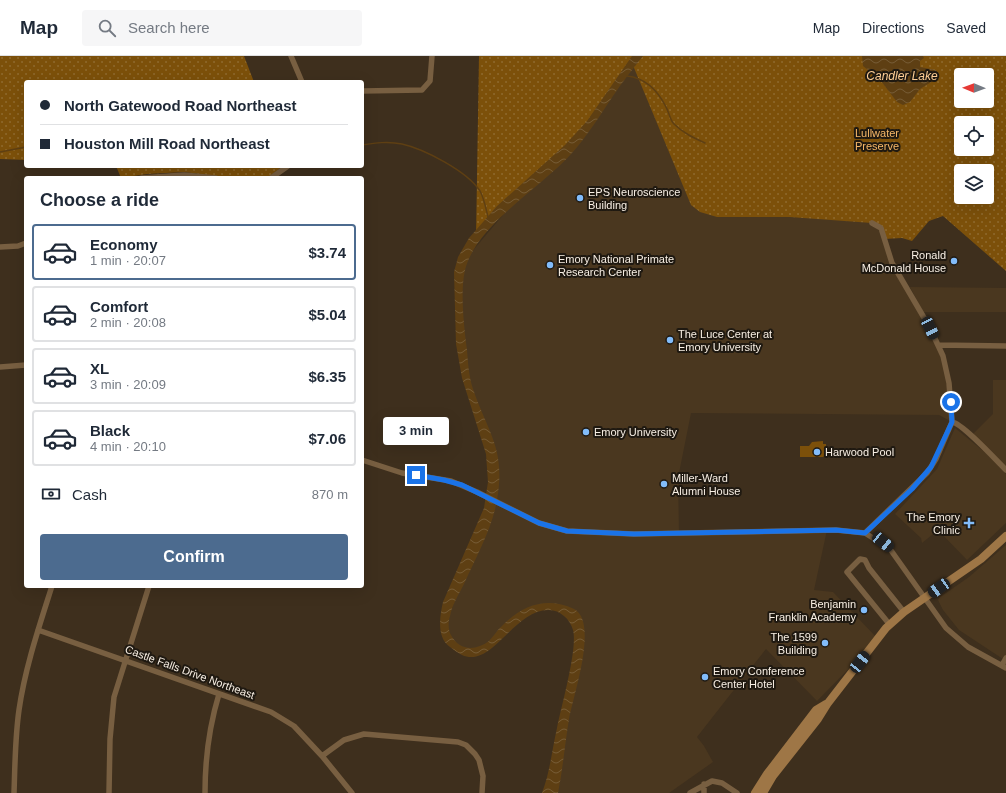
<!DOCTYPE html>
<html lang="en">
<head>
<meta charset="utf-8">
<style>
	:root { --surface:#fff; --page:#f6f6f7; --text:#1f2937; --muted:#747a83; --line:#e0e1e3; --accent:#4c6b8f }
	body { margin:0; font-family:Arial,sans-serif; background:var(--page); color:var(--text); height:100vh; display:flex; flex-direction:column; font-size:15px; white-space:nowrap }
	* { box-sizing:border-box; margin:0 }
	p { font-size:13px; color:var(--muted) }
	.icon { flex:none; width:22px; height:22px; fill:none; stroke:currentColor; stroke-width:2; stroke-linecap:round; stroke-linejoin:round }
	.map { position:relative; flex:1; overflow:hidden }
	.drawer { position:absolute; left:24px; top:120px; width:340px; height:412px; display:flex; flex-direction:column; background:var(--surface); border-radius:4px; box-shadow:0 4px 16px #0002 }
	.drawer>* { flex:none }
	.hud { position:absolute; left:24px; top:24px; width:340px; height:88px; border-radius:4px; box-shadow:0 4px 16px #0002; display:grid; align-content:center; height:88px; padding:0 16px; background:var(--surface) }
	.needle { width:26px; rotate:271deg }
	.buttons { position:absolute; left:954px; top:12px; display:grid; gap:8px }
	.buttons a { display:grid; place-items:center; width:40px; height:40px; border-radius:4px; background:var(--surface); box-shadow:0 4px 16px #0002; font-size:20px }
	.end { position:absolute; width:18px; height:18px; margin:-9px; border:5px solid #1a73e8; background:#fff; box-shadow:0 0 0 2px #fff }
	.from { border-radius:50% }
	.bubble { position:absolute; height:28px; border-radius:4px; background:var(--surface); box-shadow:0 4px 16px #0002; font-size:13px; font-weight:700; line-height:28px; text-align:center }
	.car { position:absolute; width:12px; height:24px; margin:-12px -6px; border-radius:5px; box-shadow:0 0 3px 1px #0007; background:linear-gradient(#222 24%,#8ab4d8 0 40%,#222 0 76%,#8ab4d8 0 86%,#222 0) }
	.hud b { display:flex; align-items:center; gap:14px; height:38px; font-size:15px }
	.hud b+b { border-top:1px solid var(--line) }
	.hud i { width:10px; height:10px; background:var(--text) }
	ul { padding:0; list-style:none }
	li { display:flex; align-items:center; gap:12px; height:56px; margin:0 8px 6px; padding:0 8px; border:2px solid var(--line); border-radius:4px }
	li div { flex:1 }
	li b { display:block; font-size:15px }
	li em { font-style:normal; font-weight:700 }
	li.selected { border-color:var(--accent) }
	li>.icon { width:36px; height:36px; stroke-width:1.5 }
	h2 { padding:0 16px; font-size:18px; line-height:48px }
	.pay { display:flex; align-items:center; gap:10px; height:44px; padding:0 16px; font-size:15px }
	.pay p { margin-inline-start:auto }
	.button { display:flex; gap:8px; margin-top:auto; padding:8px 16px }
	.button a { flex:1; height:46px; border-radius:4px; background:var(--accent); color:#fff; font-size:16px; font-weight:700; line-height:46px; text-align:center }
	header { display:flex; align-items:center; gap:24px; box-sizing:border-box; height:56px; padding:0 20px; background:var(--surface); border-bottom:1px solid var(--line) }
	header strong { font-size:19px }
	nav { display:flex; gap:22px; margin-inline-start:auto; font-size:14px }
	.search { width:280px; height:36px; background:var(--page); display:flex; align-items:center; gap:10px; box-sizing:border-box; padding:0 14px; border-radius:4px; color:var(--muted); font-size:15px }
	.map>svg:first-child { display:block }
	.built { fill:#4a371f; fill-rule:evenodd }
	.grass { fill:#7c500a }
	.park { fill:url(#park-dots); fill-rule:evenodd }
	.water { fill:url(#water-waves) }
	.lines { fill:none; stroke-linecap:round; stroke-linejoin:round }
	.stream { stroke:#5e3f13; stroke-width:1.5 }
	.street { stroke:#785f41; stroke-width:5.5 }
	.secondary { stroke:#9e7646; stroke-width:8 }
	.route { stroke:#1a73e8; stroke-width:5 }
	.poi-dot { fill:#82bcfa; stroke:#1f1911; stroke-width:1.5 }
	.labels { text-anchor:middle; stroke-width:4; stroke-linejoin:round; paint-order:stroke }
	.park-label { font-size:11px; fill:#f6b768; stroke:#1f1911 }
	.poi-label { font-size:11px; fill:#f8efe4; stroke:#1f1911; text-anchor:start }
	.street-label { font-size:11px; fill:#f8efe4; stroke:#1f1911 }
	.water-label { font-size:12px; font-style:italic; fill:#fece95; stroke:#1f1911 }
</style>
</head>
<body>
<header>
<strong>Map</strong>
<div class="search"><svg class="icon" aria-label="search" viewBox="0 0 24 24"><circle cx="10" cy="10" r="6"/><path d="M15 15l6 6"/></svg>Search here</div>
<nav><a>Map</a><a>Directions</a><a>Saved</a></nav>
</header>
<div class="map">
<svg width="1006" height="737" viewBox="0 0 1006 737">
	<defs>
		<pattern id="park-dots" width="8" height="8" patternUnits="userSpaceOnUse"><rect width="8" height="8" fill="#7c500a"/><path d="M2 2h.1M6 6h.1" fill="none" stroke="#8f6a2e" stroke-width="1.8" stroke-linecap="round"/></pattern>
		<pattern id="water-waves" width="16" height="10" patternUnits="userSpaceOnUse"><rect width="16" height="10" fill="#5e3f13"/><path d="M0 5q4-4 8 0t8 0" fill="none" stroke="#765b35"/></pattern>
	</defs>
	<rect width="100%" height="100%" fill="#3e2f1d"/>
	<!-- built -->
	<path class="built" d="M1006,0V215L943,160L886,158L887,194L943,300L952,366L939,359L691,357L678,422L679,477L827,474L814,534L833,536L878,583L817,645L766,593L697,681L704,690L713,706L669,737H549L579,574L562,553H534L484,594L457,593L446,568L479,480L494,411L470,337L459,240L464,205L632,7ZM961,19H987V45H961ZM961,67H987V93H961ZM961,115H987V141H961Z
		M910,231L1006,232V256H923Z
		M993,324H1006V414L971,380L993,358Z
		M955,372L987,398L1006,418V467L967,504L938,474L922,487L921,482L895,458L937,413Z
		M1006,489V605L959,574L943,554L938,544L939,542L969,521Z"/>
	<!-- grass -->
	<path class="grass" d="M823,385V388H826V398L823,401H800V390H809L812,386Z"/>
	<!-- park -->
	<path class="park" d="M0,0H244L254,26H26V104L0,103Z
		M479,0H1006V215L943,160L929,165L912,185L902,182L884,183L883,176L872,167L790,161H717L700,156L691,149L632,7L588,69L476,182ZM961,19H987V45H961ZM961,67H987V93H961ZM961,115H987V141H961Z
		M116,110H283L267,122H231L184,116L147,118L121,122Z"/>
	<!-- water -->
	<path class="water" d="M632,0H643C633,13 622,26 613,40C600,59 588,79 572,97C542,131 476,169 465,214C460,235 464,272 467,294C468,307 469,321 473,333C488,377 506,393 497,444C492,473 476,501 464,528C459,538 452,549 450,560C448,566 448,574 451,579C459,595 476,595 489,585C494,580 497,574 502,570C522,549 547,540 574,553C599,566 573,640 569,663C565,687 563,712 558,737H542C550,716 552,694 557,672C561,651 578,592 573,574C570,563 560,554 549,554C514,553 492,613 462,599C458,597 454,594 450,591C436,582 440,559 443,546L484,452L488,426L486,398L462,322L456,288L454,216L458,201L469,182L497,150L565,89L587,65Z
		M862,0H923L924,2L920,5V11L936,14V23L920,33L910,46L903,49L897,46L881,25L863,10Z"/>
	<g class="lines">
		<!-- stream -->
		<path class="stream" d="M627,20C645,22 658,35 666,51C669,56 670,64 674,68C683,77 694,82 705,87
			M362,89C375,87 388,85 402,88C424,93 467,115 480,135C484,142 486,153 488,161
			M0,96L26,91"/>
		<!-- street -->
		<path class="street" d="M291,0L302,26
			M362,35L422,34L430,25L432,0
			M141,122L184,119L216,122
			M271,122L288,110
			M872,167L881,172L892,207L930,272L943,300L949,327L952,366C962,367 996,404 1006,414
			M0,191L18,190L26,187
			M938,289L1006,290
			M0,311L26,309
			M362,404L402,417L451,425L477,436L539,467L567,475L634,478L836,474L865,477L890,493L946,572L968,591L1006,612
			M865,477L927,417L936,403L952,366
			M890,569L847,516L860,503L865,504L869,512L904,556
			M38,574L271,656L294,670L322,700
			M1002,609L1006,602
			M14,737C15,709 15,682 19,654C25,612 39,571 52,530
			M109,737L110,683L114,641L149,530
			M205,737C205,702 209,671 219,638
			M352,737L322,700L344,684L364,678L458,686L466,689L475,698L479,704L483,720L482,737
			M690,737L712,725L722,727L737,737
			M704,737V728"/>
		<!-- secondary -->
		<path class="secondary" d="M755,737L767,718L816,654L826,648
			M763,737L773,720L818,663L828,647L886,572L904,556L981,503L1006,480"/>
	</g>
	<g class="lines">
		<!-- route -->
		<path class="route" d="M416,419L444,424L462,429L539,467L567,475L634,478L836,474L865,477L912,433L931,411L952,366L951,346"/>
	</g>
	<!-- markers -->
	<g class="poi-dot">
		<circle cx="580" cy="142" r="4"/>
		<circle cx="954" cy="205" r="4"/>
		<circle cx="550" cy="209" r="4"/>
		<circle cx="670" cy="284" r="4"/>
		<circle cx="586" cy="376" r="4"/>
		<circle cx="817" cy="396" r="4"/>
		<circle cx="664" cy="428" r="4"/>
		<path d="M967 461h4v4h4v4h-4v4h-4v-4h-4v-4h4z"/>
		<circle cx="864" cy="554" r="4"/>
		<circle cx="825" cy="587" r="4"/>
		<circle cx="705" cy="621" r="4"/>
	</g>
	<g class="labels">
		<!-- park labels -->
		<g class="park-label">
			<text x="877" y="81">Lullwater<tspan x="877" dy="13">Preserve</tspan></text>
		</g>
		<!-- poi labels -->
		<g class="poi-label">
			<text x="588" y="140">EPS Neuroscience<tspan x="588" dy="13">Building</tspan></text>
			<text x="946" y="203" text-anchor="end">Ronald<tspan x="946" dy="13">McDonald House</tspan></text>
			<text x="558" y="207">Emory National Primate<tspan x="558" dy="13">Research Center</tspan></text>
			<text x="678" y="282">The Luce Center at<tspan x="678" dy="13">Emory University</tspan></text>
			<text x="594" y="380">Emory University</text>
			<text x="825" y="400">Harwood Pool</text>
			<text x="672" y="426">Miller-Ward<tspan x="672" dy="13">Alumni House</tspan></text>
			<text x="960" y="465" text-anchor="end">The Emory<tspan x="960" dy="13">Clinic</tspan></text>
			<text x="856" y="552" text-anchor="end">Benjamin<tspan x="856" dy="13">Franklin Academy</tspan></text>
			<text x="817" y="585" text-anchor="end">The 1599<tspan x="817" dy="13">Building</tspan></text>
			<text x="713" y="619">Emory Conference<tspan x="713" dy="13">Center Hotel</tspan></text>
		</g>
		<!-- street labels -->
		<g class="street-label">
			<text transform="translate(190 616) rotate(20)" y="4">Castle Falls Drive Northeast</text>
		</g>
		<!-- water labels -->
		<g class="water-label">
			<text x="902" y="24">Candler Lake</text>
		</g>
	</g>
</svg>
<div class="buttons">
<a><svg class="needle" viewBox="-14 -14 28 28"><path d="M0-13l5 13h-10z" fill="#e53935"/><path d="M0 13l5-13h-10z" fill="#747a83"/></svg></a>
<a><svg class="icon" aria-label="locate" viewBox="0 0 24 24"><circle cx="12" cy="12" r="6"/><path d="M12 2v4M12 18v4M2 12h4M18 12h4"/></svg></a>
<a><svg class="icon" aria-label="layers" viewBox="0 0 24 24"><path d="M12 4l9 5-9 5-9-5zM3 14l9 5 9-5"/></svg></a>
</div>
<i class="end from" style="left:951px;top:346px"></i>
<i class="end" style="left:416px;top:419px"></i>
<div class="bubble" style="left:383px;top:361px;width:66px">3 min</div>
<i class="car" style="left:930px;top:272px;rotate:154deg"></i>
<i class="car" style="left:883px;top:486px;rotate:129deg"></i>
<i class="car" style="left:939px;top:532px;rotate:235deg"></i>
<i class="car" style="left:860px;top:606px;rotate:38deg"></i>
<div class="hud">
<b><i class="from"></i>North Gatewood Road Northeast</b>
<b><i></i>Houston Mill Road Northeast</b>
</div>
<section class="drawer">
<h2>Choose a ride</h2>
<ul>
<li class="selected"><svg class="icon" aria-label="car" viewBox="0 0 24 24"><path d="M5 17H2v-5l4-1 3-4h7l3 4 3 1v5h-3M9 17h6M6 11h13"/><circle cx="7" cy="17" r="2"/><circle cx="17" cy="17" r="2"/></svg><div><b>Economy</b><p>1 min · 20:07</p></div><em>$3.74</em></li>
<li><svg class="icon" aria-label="car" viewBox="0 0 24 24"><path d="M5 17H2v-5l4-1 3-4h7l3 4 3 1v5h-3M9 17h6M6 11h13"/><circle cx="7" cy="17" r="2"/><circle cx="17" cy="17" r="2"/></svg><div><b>Comfort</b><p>2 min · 20:08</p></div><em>$5.04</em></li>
<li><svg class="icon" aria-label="car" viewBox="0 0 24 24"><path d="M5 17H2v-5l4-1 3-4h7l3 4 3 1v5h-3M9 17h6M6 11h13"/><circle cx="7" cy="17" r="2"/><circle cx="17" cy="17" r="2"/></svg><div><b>XL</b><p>3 min · 20:09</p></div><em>$6.35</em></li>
<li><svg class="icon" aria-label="car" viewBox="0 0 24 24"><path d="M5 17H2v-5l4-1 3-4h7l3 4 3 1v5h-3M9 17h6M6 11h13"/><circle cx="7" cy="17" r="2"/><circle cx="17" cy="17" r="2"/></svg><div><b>Black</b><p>4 min · 20:10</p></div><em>$7.06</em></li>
</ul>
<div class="pay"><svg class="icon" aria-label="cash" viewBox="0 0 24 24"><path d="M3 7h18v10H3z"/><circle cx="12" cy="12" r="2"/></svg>Cash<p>870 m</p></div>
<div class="button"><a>Confirm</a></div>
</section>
</div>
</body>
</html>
